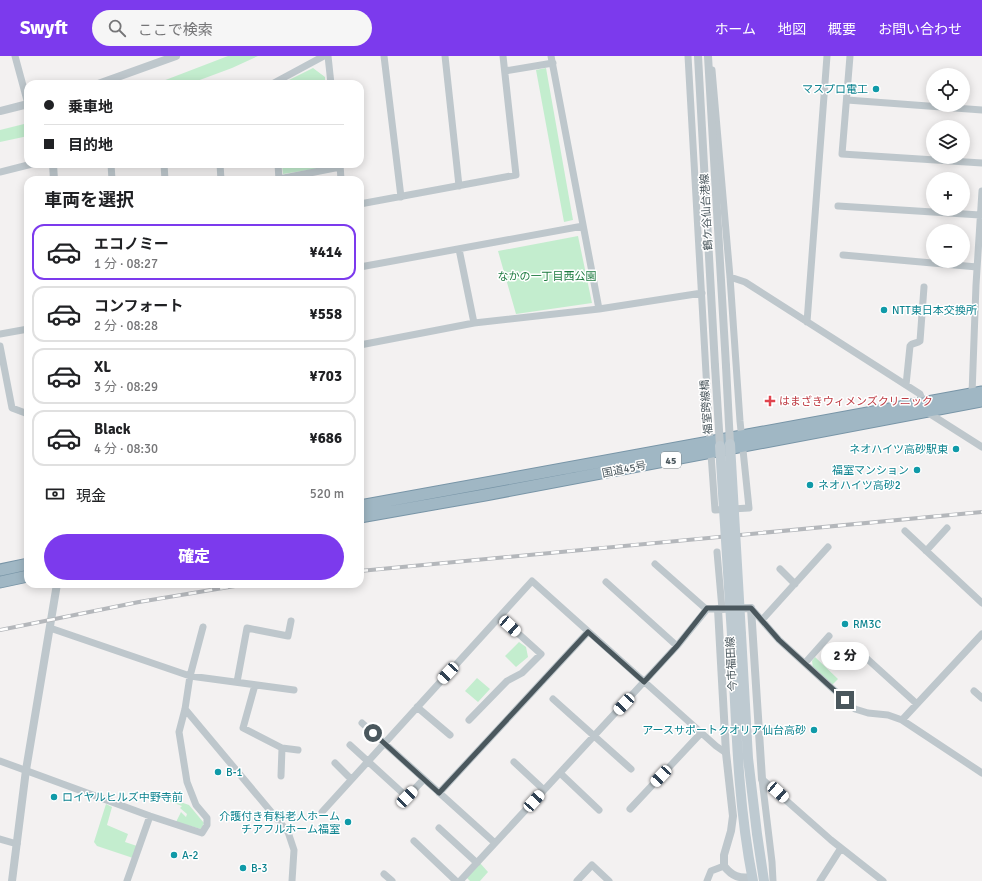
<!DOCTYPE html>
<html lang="ja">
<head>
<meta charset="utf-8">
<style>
	:root { --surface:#fff; --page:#f6f6f6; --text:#202124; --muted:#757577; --line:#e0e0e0; --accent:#7c3aed }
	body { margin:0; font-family:Signika,"Noto Sans JP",sans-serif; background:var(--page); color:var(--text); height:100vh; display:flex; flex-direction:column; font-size:15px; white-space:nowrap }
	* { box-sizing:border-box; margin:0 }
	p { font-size:13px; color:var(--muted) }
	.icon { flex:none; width:22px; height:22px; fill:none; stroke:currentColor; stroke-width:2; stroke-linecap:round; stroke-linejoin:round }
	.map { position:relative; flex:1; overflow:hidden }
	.sheet { position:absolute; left:24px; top:120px; width:340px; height:412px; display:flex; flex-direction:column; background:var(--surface); border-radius:12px; box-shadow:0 2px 10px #0003 }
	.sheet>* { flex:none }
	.hud { position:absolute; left:24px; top:24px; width:340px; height:88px; border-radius:12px; box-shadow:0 2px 10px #0003; display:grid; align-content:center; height:88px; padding:0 20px; background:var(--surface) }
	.buttons { position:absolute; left:926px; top:12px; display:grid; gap:8px }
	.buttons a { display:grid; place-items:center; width:44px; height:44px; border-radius:50%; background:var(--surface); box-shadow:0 2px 10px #0003; font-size:20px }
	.end { position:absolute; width:18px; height:18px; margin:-9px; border:5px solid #4a575d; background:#fff; box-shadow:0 0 0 2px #fff }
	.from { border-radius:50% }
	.bubble { position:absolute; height:28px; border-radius:14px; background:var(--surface); box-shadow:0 2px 10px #0003; font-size:13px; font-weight:800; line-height:28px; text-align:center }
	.car { position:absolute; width:12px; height:24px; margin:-12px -6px; border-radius:5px; box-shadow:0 0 3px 1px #0007; background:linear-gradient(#fff 24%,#345 0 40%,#fff 0 76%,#345 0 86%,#fff 0) }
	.hud b { display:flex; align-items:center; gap:14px; height:38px; font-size:15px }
	.hud b+b { border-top:1px solid var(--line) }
	.hud i { width:10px; height:10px; background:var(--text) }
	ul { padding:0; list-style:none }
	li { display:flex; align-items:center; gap:12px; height:56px; margin:0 8px 6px; padding:0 12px; border:2px solid var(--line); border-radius:12px }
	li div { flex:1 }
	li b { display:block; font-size:15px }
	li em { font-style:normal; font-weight:800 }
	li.on { border-color:var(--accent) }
	li>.icon { width:36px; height:36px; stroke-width:1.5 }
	h2 { padding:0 20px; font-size:18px; line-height:48px }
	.pay { display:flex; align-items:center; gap:10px; height:44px; padding:0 20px; font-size:15px }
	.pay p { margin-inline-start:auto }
	.primary-button { display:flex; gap:8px; margin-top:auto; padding:8px 20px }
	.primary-button a { flex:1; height:46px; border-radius:24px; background:var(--accent); color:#fff; font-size:16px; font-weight:800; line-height:46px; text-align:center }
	header { display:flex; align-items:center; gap:24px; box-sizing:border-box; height:56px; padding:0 20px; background:var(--accent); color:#fff }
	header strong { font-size:19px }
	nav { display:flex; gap:22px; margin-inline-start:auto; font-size:14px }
	.search { width:280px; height:36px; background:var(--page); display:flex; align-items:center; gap:10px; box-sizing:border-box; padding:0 14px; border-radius:22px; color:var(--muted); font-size:15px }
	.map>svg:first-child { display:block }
	.green { fill:#c3edce }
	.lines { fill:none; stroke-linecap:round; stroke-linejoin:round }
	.trunk-casing { stroke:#7895a7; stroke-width:13 }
	.minor { stroke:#bec7cc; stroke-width:7 }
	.tertiary { stroke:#bec7cc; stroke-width:8 }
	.secondary { stroke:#becad1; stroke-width:10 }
	.trunk { stroke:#a0b7c4; stroke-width:11 }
	.rail-casing { stroke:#b4b7bb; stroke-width:4 }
	.rail { stroke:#fff; stroke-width:2.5; stroke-dasharray:8; stroke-linecap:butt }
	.tertiary-bridge { stroke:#bec7cc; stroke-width:8 }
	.secondary-bridge { stroke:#becad1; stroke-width:10 }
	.route { stroke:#4a575d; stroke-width:5 }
	.culture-dot { fill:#0f9aa8; stroke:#fff; stroke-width:1.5 }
	.health-dot { fill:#e0444e; stroke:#fff; stroke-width:1.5 }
	.labels { text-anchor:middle; stroke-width:3; stroke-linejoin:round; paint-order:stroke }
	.shield { fill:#fff; stroke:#80898e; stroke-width:1 }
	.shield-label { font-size:10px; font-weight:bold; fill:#4a575d }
	.culture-label { font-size:11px; fill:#0d838f; stroke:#fff; text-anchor:start }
	.street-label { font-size:11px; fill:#4a575d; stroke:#fff }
	.park-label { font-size:11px; fill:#1e7b40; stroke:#fff }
	.health-label { font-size:11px; fill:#be3a42; stroke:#fff; text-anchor:start }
</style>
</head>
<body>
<header>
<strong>Swyft</strong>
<div class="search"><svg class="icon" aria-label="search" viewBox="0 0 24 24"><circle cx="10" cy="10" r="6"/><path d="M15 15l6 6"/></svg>ここで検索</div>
<nav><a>ホーム</a><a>地図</a><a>概要</a><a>お問い合わせ</a></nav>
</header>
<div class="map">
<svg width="982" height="825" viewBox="0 0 982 825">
	<rect width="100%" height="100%" fill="#f3f1f1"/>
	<!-- green -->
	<path class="green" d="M228,0H258L232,12L189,28H155Z
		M313,12L325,21V28H281Z
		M546,12L573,164L564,166L536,14Z
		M28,67V80L0,86V74Z
		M282,108H333V110L283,118Z
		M578,180L592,247L516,258L498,195Z
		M519,586L526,591L528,601L516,611L505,600Z
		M815,601L838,623L832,629L813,612L812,605Z
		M477,622L490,633L478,646L465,635Z
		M166,741L189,749L204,767L201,773L176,766L181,756L186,761L187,758L180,752L182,750L163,743Z
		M106,748L112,751L107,769L128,778L125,786L137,790L133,802L97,790L94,786Z
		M480,807L488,816L480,825H470L466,821Z"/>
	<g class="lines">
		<!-- trunk casing -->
		<g class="trunk-casing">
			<path id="trunk" d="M360,450L982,336
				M360,461L485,439L982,345
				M0,514L28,508
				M0,526L28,520"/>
		</g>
		<!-- minor -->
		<path class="minor" d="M15,0L28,48
			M328,0L331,28
			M384,0L401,141
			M445,0L459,130
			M551,0L599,253
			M688,0L709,370L715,454L749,452L740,365L730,221L712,14
			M850,0L842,98L982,107
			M505,15L553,7
			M272,28L324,0
			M847,44L982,54
			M111,108L112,124
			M164,108L165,124
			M220,108L221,124
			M278,108L279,124
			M340,108L341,124
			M0,116L32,108
			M279,123L340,111
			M360,148L516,119L503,0
			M838,150L980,159
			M843,199L977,211
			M360,211L583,170
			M730,221L745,226L920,338L927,356L982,391
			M807,266L827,0
			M474,267L599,253L702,237
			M0,278L28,273
			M360,289L474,267L459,193
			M0,290L12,352L28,358
			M906,329L910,290C913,286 917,288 920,285L924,231
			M972,338L976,229L982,135
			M905,475L982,547
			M926,495L947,472
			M717,496L722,553
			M655,508L706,553
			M780,513L795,528
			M606,526L677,590
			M751,552L779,584L855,653L868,657L888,659L902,664L982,717
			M762,564L828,491
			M50,572L190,620L294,634
			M864,600L917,648
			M805,607L829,580
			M237,626L247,572L288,580L291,565
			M255,629L243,672L282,692L298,694
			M974,635L982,642
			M553,643L631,713
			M417,651L450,679
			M185,653L288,776L294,794L292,825
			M469,664L507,625L522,617L541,598L500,561
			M902,664L982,578
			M362,667L495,787
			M350,689L407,741L424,723
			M0,705L150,760L202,777L207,769V762L196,749L187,726L179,676L185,653L190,620L203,571
			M514,706L544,734
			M335,707L351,723
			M560,717L599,754
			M281,720L282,692
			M762,723L831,784L883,825
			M762,723L772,806L773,825
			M439,737L588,576
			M630,753L701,677
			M322,756L532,525L716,690L726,697
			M439,772L477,807
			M0,783L17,788
			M414,785L456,825
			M384,818L392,825
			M127,825L150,760
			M460,825L677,590L707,553H718
			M577,825L592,809L609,825
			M707,825L711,815L724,810
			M820,825L841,792"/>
		<!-- tertiary -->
		<path class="tertiary" d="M698,0L715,310
			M708,0L726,310
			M98,28L176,0
			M0,55L28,48
			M53,108L54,124
			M752,821C739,823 732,820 724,810V799L731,775L733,760L726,697L718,553L751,552L762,723
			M12,825L26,714L57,528"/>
		<!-- secondary -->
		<path class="secondary" d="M741,578L748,702L757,778L764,825
			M732,579C736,661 737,744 753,825"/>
		<!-- trunk -->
		<use href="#trunk" class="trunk"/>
		<!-- rail casing -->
		<g class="rail-casing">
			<path id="rail" d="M360,515L982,456
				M0,574L139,546L247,528"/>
		</g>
		<!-- rail -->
		<use href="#rail" class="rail"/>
		<!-- tertiary-bridge -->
		<path class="tertiary-bridge" d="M715,310L720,390
			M726,310L730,388"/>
		<!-- secondary-bridge -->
		<path class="secondary-bridge" d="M730,388L741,578
			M720,390L732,579"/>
	</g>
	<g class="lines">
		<!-- route -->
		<path class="route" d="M373,677L439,737L588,576L644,626L677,590L707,552H751L779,584L845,644"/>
	</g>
	<!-- markers -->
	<g class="culture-dot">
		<circle cx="876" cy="33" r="4"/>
		<circle cx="884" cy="254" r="4"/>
		<circle cx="956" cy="393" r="4"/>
		<circle cx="917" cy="414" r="4"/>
		<circle cx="810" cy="429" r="4"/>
		<circle cx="845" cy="568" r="4"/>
		<circle cx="814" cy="674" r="4"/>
		<circle cx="218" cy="716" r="4"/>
		<circle cx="54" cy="741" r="4"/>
		<circle cx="348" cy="766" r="4"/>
		<circle cx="174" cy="799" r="4"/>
		<circle cx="243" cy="812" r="4"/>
	</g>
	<path class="health-dot" d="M768 339h4v4h4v4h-4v4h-4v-4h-4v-4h4z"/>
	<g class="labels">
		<!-- shield labels -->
		<rect class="shield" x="661" y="396" width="20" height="16" rx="3"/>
		<g class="shield-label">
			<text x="671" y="408">45</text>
		</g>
		<!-- culture labels -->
		<g class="culture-label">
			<text x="868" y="37" text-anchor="end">マスプロ電工</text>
			<text x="892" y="258">NTT東日本交換所</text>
			<text x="948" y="397" text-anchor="end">ネオハイツ高砂駅東</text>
			<text x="909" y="418" text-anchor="end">福室マンション</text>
			<text x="818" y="433">ネオハイツ高砂2</text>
			<text x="853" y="572">RM3C</text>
			<text x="806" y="678" text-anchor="end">アースサポートクオリア仙台高砂</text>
			<text x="226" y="720">B-1</text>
			<text x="62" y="745">ロイヤルヒルズ中野寺前</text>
			<text x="340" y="764" text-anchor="end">介護付き有料老人ホーム<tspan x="340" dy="13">チアフルホーム福室</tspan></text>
			<text x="182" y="803">A-2</text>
			<text x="251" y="816">B-3</text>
		</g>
		<!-- street labels -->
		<g class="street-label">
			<text transform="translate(706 156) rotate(-93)" y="4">鶴ケ谷仙台港線</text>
			<text transform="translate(706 351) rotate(-94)" y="4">福室跨線橋</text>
			<text transform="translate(624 413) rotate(-11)" y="4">国道45号</text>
			<text transform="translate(731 608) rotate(-93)" y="4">今市福田線</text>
		</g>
		<!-- park labels -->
		<g class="park-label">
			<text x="547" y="224">なかの一丁目西公園</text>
		</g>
		<!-- health labels -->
		<g class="health-label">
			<text x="779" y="349">はまざきウィメンズクリニック</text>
		</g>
	</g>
</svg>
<div class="buttons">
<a><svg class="icon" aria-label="locate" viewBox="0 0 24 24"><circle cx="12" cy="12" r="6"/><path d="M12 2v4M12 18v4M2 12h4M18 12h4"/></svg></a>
<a><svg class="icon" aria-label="layers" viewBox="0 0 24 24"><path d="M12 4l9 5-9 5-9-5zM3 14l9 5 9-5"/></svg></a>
<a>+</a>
<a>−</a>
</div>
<i class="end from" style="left:373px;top:677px"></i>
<i class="end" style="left:845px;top:644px"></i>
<div class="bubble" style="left:821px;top:586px;width:48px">2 分</div>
<i class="car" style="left:510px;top:570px;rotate:132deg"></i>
<i class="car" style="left:448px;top:617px;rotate:223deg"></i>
<i class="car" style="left:624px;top:648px;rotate:223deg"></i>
<i class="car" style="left:661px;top:720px;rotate:223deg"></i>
<i class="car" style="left:778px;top:736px;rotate:132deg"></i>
<i class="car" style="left:407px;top:741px;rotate:44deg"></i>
<i class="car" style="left:534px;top:745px;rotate:42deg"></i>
<div class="hud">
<b><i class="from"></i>乗車地</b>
<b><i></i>目的地</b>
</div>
<section class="sheet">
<h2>車両を選択</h2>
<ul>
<li class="on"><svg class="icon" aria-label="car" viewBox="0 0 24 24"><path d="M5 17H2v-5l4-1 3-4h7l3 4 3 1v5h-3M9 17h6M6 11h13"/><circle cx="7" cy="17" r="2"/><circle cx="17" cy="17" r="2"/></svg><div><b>エコノミー</b><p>1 分 · 08:27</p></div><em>¥414</em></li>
<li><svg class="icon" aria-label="car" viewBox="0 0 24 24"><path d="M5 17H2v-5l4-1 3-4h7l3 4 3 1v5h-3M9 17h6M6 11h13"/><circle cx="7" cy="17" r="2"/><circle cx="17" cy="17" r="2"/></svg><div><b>コンフォート</b><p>2 分 · 08:28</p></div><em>¥558</em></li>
<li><svg class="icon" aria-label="car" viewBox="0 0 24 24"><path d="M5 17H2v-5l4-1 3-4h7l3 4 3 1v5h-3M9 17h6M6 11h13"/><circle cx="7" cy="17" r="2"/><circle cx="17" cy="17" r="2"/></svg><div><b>XL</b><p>3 分 · 08:29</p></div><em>¥703</em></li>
<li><svg class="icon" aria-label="car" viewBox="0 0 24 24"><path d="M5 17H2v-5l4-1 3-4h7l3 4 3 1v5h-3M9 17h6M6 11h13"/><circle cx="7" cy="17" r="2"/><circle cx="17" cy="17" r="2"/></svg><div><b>Black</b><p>4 分 · 08:30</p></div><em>¥686</em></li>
</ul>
<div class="pay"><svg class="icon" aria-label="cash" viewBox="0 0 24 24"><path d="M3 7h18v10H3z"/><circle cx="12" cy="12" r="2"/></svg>現金<p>520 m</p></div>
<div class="primary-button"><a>確定</a></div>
</section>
</div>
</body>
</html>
